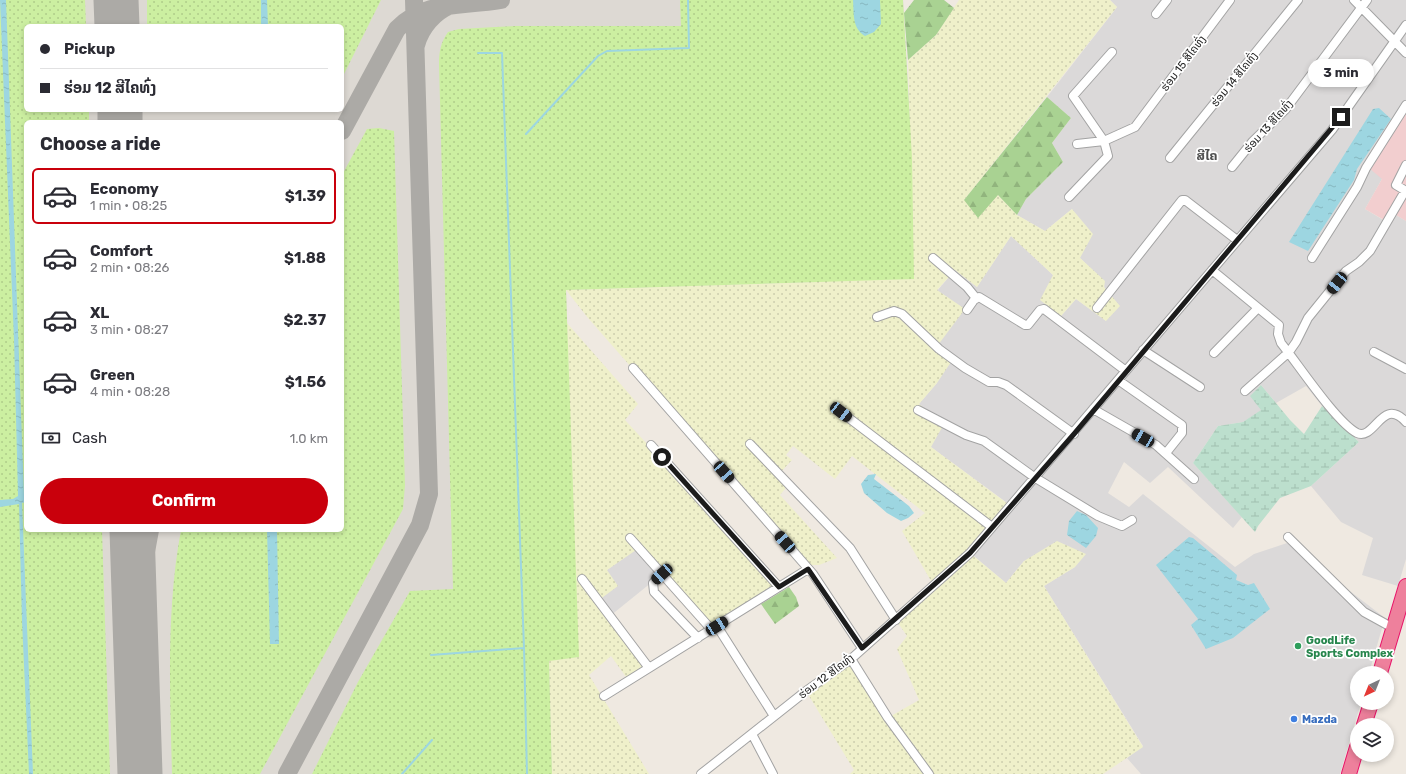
<!DOCTYPE html>
<html lang="en">
<head>
<meta charset="utf-8">
<style>
	:root { --surface:#fff; --page:#f2f2f3; --text:#2b2b33; --muted:#7c7c81; --line:#e1e1e2; --accent:#c9000c }
	body { margin:0; font-family:Rubik,"Noto Sans Lao",sans-serif; background:var(--page); color:var(--text); height:100vh; display:flex; flex-direction:column; font-size:15px; white-space:nowrap }
	* { box-sizing:border-box; margin:0 }
	p { font-size:13px; color:var(--muted) }
	.icon { flex:none; width:22px; height:22px; fill:none; stroke:currentColor; stroke-width:2; stroke-linecap:round; stroke-linejoin:round }
	.map { position:relative; flex:1; overflow:hidden }
	.details { position:absolute; left:24px; top:120px; width:320px; height:412px; display:flex; flex-direction:column; background:var(--surface); border-radius:6px; box-shadow:0 2px 6px #0003 }
	.details>* { flex:none }
	.hud { position:absolute; left:24px; top:24px; width:320px; height:88px; border-radius:6px; box-shadow:0 2px 6px #0003; display:grid; align-content:center; height:88px; padding:0 16px; background:var(--surface) }
	.needle { width:26px; rotate:223deg }
	.fabs { position:absolute; left:1350px; top:666px; display:grid; gap:8px }
	.fabs a { display:grid; place-items:center; width:44px; height:44px; border-radius:50%; background:var(--surface); box-shadow:0 2px 6px #0003; font-size:20px }
	.end { position:absolute; width:18px; height:18px; margin:-9px; border:5px solid #1c1c1c; background:#fff; box-shadow:0 0 0 2px #fff }
	.from { border-radius:50% }
	.bubble { position:absolute; height:28px; border-radius:14px; background:var(--surface); box-shadow:0 2px 6px #0003; font-size:13px; font-weight:700; line-height:28px; text-align:center }
	.car { position:absolute; width:12px; height:24px; margin:-12px -6px; border-radius:5px; box-shadow:0 0 3px 1px #0007; background:linear-gradient(#222 24%,#8ab4d8 0 40%,#222 0 76%,#8ab4d8 0 86%,#222 0) }
	.hud b { display:flex; align-items:center; gap:14px; height:38px; font-size:15px }
	.hud b+b { border-top:1px solid var(--line) }
	.hud i { width:10px; height:10px; background:var(--text) }
	ul { padding:0; list-style:none }
	li { display:flex; align-items:center; gap:12px; height:56px; margin:0 8px 6px; padding:0 8px; border:2px solid transparent; border-radius:6px }
	li div { flex:1 }
	li b { display:block; font-size:15px }
	li em { font-style:normal; font-weight:700 }
	li.current { border-color:var(--accent) }
	li>.icon { width:36px; height:36px; stroke-width:1.5 }
	h2 { padding:0 16px; font-size:18px; line-height:48px }
	.pay { display:flex; align-items:center; gap:10px; height:44px; padding:0 16px; font-size:15px }
	.pay p { margin-inline-start:auto }
	.button { display:flex; gap:8px; margin-top:auto; padding:8px 16px }
	.button a { flex:1; height:46px; border-radius:24px; background:var(--accent); color:#fff; font-size:16px; font-weight:700; line-height:46px; text-align:center }
	.map>svg:first-child { display:block }
	.residential { fill:#dbd9d9 }
	.commercial { fill:#f2cecf }
	.airport { fill:#ddd9d3; fill-rule:evenodd }
	.farmland { fill:url(#farmland-dots) }
	.grass { fill:url(#grass-dots) }
	.forest { fill:url(#forest-firs) }
	.wetland { fill:url(#wetland-marsh) }
	.water { fill:url(#water-ripples) }
	.lines { fill:none; stroke-linecap:round; stroke-linejoin:round }
	.stream { stroke:#9dd6e1; stroke-width:2 }
	.taxiway { stroke:#acaaa6; stroke-width:18 }
	.runway { stroke:#acaaa6; stroke-width:45 }
	.street-casing { stroke:#a3a3a3; stroke-width:10 }
	.highway-casing { stroke:#e81369; stroke-width:16 }
	.street { stroke:#fff; stroke-width:8 }
	.highway { stroke:#ee809c; stroke-width:14 }
	.route { stroke:#1c1c1c; stroke-width:5 }
	.leisure-dot { fill:#2e9e5b; stroke:#fff; stroke-width:1.5 }
	.shop-dot { fill:#3f7fe0; stroke:#fff; stroke-width:1.5 }
	.labels { text-anchor:middle; stroke-width:3.5; stroke-linejoin:round; paint-order:stroke }
	.street-label { font-size:11px; fill:#1c1c1c; stroke:#fff }
	.leisure-label { font-size:11px; font-weight:bold; fill:#27864d; stroke:#fff; text-anchor:start }
	.shop-label { font-size:11px; font-weight:bold; fill:#366cbe; stroke:#fff; text-anchor:start }
	.quarter-label { font-size:13px; font-weight:bold; fill:#4f4f4f; stroke:#fff }
</style>
</head>
<body>
<div class="map">
<svg width="1406" height="774" viewBox="0 0 1406 774">
	<defs>
		<pattern id="farmland-dots" width="8" height="8" patternUnits="userSpaceOnUse"><rect width="8" height="8" fill="#eff0ca"/><path d="M2 2h.1M6 6h.1" fill="none" stroke="#cccdad" stroke-width="1.8" stroke-linecap="round"/></pattern>
		<pattern id="grass-dots" width="8" height="8" patternUnits="userSpaceOnUse"><rect width="8" height="8" fill="#ccefa1"/><path d="M2 2h.1M6 6h.1" fill="none" stroke="#afcc8a" stroke-width="1.8" stroke-linecap="round"/></pattern>
		<pattern id="forest-firs" width="22" height="20" patternUnits="userSpaceOnUse"><rect width="22" height="20" fill="#a9d292"/><path d="M5 1l3.5 6h-7zM16 11l3.5 6h-7z" fill="#91b47d"/></pattern>
		<pattern id="wetland-marsh" width="20" height="14" patternUnits="userSpaceOnUse"><rect width="20" height="14" fill="#bcdfcd"/><path d="M1 5h8M5 5V1M11 12h8M15 12V8" fill="none" stroke="#a1bfaf"/></pattern>
		<pattern id="water-ripples" width="26" height="14" patternUnits="userSpaceOnUse"><rect width="26" height="14" fill="#9dd6e1"/><path d="M2 4q2-2 4 0t4 0M15 11q2-2 4 0t4 0" fill="none" stroke="#87b7c0"/></pattern>
	</defs>
	<rect width="100%" height="100%" fill="#efe9e1"/>
	<!-- residential -->
	<path class="residential" d="M1110,0H1406V106L1382,179L1365,209L1390,224L1396,215L1406,221V559L1398,586L1362,575L1373,538L1341,522L1311,486L1359,442L1322,406L1306,386L1276,403L1261,385L1263,412L1243,422L1218,426L1193,463L1242,517L1233,528L1168,467L1150,483L1124,462L1108,493L1129,507L1143,494L1235,567L1254,554L1287,543L1385,618L1369,673H1357V703H1361L1340,774H1141L1127,758L1143,746L1044,586L1075,567L1024,561L1006,583L970,553L1010,505L931,447L919,404L937,383V291L955,270L977,287L1011,236L1053,275L1061,316L1076,299L1106,321L1104,281L1080,258L1072,209L1045,231L1017,215L1026,199L1063,162L1052,143L1071,118L1047,97L1117,7Z
		M639,547L662,574L610,616L598,600L607,570Z"/>
	<!-- commercial -->
	<path class="commercial" d="M1406,106V221L1396,215L1391,224L1365,209L1382,179L1369,168Z"/>
	<!-- airport -->
	<path class="airport" d="M0,0H903L912,158L914,279L566,290L567,323L549,661L552,774H0ZM26,26H342V110H26ZM26,122H342V530H26Z"/>
	<!-- farmland -->
	<path class="farmland" d="M959,0H1110L1117,7L964,200L998,195L1017,215L1045,231L1072,209L1093,234L1080,258L1105,281L1104,287L1120,306L1106,321L1076,299L1061,316L1040,300L1053,275L1011,236L977,287L955,270L937,290L965,309L938,345L953,359L937,383L919,404L944,424L931,447L1008,504L970,553L1006,583L1024,561L1057,541L1086,554L1075,567L1044,586L1143,747L1103,774H850L854,770L806,691L851,659L891,716L919,700L897,649L907,636L896,620L934,586L902,531L925,513L852,456L835,479L793,446L786,455L792,460L779,474L789,484L780,495L837,558L819,565H805L588,318L566,290L814,282L913,237L908,60L936,35Z
		M567,323L638,404L625,420L779,587L711,629L639,548L607,570L618,586L599,600L649,668L629,681L611,656L589,675L649,774H552L549,660L578,657Z"/>
	<!-- grass -->
	<path class="grass" d="M0,0H85L86,26H26V110H89V122H26V530H102L110,774H0Z
		M147,0H381L342,78V26H147Z
		M680,0H903L912,158L914,279L566,290L579,657L549,661L552,774H312L358,682L410,591L453,589L439,64C439,51 441,42 448,32L459,29L515,26H681Z
		M379,128L394,131L405,485L403,509L260,774H172C170,693 166,610 181,530H342V175L367,129Z"/>
	<!-- forest -->
	<path class="forest" d="M914,0H944L954,8L936,35L908,60L904,13Z
		M1047,97L1071,118L1052,143L1063,162L1026,199L1017,215L998,195L978,218L964,200Z
		M789,587L796,597L799,606L775,624L761,604Z"/>
	<!-- wetland -->
	<path class="wetland" d="M1261,385L1290,420L1304,434L1322,406L1359,442L1311,486L1280,498L1258,526L1255,532L1193,463L1218,426L1243,422L1261,410L1250,396Z"/>
	<!-- water -->
	<path class="water" d="M0,0H6L24,495L26,502L22,503L33,774H29L22,621L19,504L0,507V500L13,499L18,496L14,340Z
		M261,0H267L268,26H261Z
		M853,0H880L881,24L874,32L865,36C852,28 854,14 853,0Z
		M1379,108L1391,119L1357,169L1354,180L1308,251L1289,242L1373,109Z
		M876,474L874,479L909,506L914,513L908,518L901,521L887,513L864,493L861,484L868,475Z
		M1077,511L1086,515L1098,528L1096,536L1086,548L1067,535L1069,521Z
		M267,530H277L279,644H270Z
		M1189,537L1193,538L1237,575L1236,580L1248,585L1254,583L1270,609L1233,638L1206,649L1191,625L1198,619L1156,565Z"/>
	<g class="lines">
		<!-- stream -->
		<path class="stream" d="M478,53H502L524,648L527,774
			M526,134L598,56L607,51L689,48L688,0
			M431,655L524,648
			M402,774L432,740"/>
		<!-- taxiway -->
		<path class="taxiway" d="M416,45C421,27 434,12 451,5
			M342,131L397,29C425,0 461,7 501,0
			M136,636L142,573L150,530
			M287,774L420,525L429,494L414,0"/>
		<!-- runway -->
		<path class="runway" d="M116,0L117,26
			M120,110V122
			M132,530L140,774"/>
		<!-- street casing -->
		<g class="street-casing">
			<path id="street" d="M1354,0L1406,53
				M1156,14L1167,0
				M1077,144L1104,141L1135,127L1230,0
				M1170,158L1298,0
				M1406,165L1396,185L1406,191
				M1232,167L1253,141L1285,110L1367,0
				M1069,197L1108,156L1104,141L1073,96L1112,52
				M933,258L967,287L976,298
				M1312,258L1357,187L1366,168L1406,105
				M1212,270L1279,325L1278,334L1281,343C1298,364 1336,422 1357,433C1375,441 1382,396 1406,422
				M1097,308L1182,200H1185L1237,240
				M967,310L974,300L979,297L1025,325H1028L1040,310L1044,309L1126,371
				M877,317L894,311L902,314L939,349L965,368L989,382H998L1006,385L1074,434
				M1143,350L1200,387
				M1374,352L1406,369
				M1214,353L1258,308
				M633,368L813,574L862,648
				M1118,380L1182,425V433L1166,453
				M1245,391L1289,352L1296,342L1308,318L1346,271L1359,262L1370,251L1405,191
				M1093,409L1156,445L1194,479
				M918,410L966,435L984,441L1034,477L1098,516L1122,526L1132,520
				M841,412L992,527
				M750,444L850,548L896,620
				M651,445L779,587
				M1288,537L1364,612L1393,628
				M630,538L711,629
				M662,574L653,583L654,592L698,638
				M582,579L649,668
				M717,626L774,716
				M851,659L888,718L929,774
				M604,696L808,569
				M752,734L773,774
				M701,774L806,691L851,659L970,553L1332,130L1406,25"/>
		</g>
		<!-- highway casing -->
		<g class="highway-casing">
			<path id="highway" d="M1380,673L1406,586
				M1364,725L1371,703
				M1349,774L1357,747"/>
		</g>
		<!-- street -->
		<use href="#street" class="street"/>
		<!-- highway -->
		<use href="#highway" class="highway"/>
	</g>
	<g class="lines">
		<!-- route -->
		<path class="route" d="M662,457L779,587L808,569L862,648L970,553L1074,434L1341,117"/>
	</g>
	<!-- markers -->
	<circle class="leisure-dot" cx="1298" cy="646" r="4"/>
	<circle class="shop-dot" cx="1294" cy="719" r="4"/>
	<g class="labels">
		<!-- street labels -->
		<g class="street-label">
			<text transform="translate(1183 63) rotate(-53)" y="4">ຮ່ອມ 15 ສີໄຄທົ່ງ</text>
			<text transform="translate(1234 79) rotate(-51)" y="4">ຮ່ອມ 14 ສີໄຄທົ່ງ</text>
			<text transform="translate(1268 126) rotate(-48)" y="4">ຮ່ອມ 13 ສີໄຄທົ່ງ</text>
			<text transform="translate(826 676) rotate(-37)" y="4">ຮ່ອມ 12 ສີໄຄທົ່ງ</text>
		</g>
		<!-- leisure labels -->
		<g class="leisure-label">
			<text x="1306" y="644">GoodLife<tspan x="1306" dy="13">Sports Complex</tspan></text>
		</g>
		<!-- shop labels -->
		<g class="shop-label">
			<text x="1302" y="723">Mazda</text>
		</g>
		<!-- quarter labels -->
		<g class="quarter-label">
			<text x="1207" y="160">ສີໄຄ</text>
		</g>
	</g>
</svg>
<div class="fabs">
<a><svg class="needle" viewBox="-14 -14 28 28"><path d="M0-13l5 13h-10z" fill="#e53935"/><path d="M0 13l5-13h-10z" fill="#7c7c81"/></svg></a>
<a><svg class="icon" aria-label="layers" viewBox="0 0 24 24"><path d="M12 4l9 5-9 5-9-5zM3 14l9 5 9-5"/></svg></a>
</div>
<i class="end from" style="left:662px;top:457px"></i>
<i class="end" style="left:1341px;top:117px"></i>
<div class="bubble" style="left:1308px;top:59px;width:66px">3 min</div>
<i class="car" style="left:1337px;top:283px;rotate:219deg"></i>
<i class="car" style="left:841px;top:412px;rotate:128deg"></i>
<i class="car" style="left:1143px;top:438px;rotate:300deg"></i>
<i class="car" style="left:724px;top:472px;rotate:139deg"></i>
<i class="car" style="left:785px;top:542px;rotate:319deg"></i>
<i class="car" style="left:662px;top:574px;rotate:228deg"></i>
<i class="car" style="left:717px;top:626px;rotate:58deg"></i>
<div class="hud">
<b><i class="from"></i>Pickup</b>
<b><i></i>ຮ່ອມ 12 ສີໄຄທົ່ງ</b>
</div>
<section class="details">
<h2>Choose a ride</h2>
<ul>
<li class="current"><svg class="icon" aria-label="car" viewBox="0 0 24 24"><path d="M5 17H2v-5l4-1 3-4h7l3 4 3 1v5h-3M9 17h6M6 11h13"/><circle cx="7" cy="17" r="2"/><circle cx="17" cy="17" r="2"/></svg><div><b>Economy</b><p>1 min · 08:25</p></div><em>$1.39</em></li>
<li><svg class="icon" aria-label="car" viewBox="0 0 24 24"><path d="M5 17H2v-5l4-1 3-4h7l3 4 3 1v5h-3M9 17h6M6 11h13"/><circle cx="7" cy="17" r="2"/><circle cx="17" cy="17" r="2"/></svg><div><b>Comfort</b><p>2 min · 08:26</p></div><em>$1.88</em></li>
<li><svg class="icon" aria-label="car" viewBox="0 0 24 24"><path d="M5 17H2v-5l4-1 3-4h7l3 4 3 1v5h-3M9 17h6M6 11h13"/><circle cx="7" cy="17" r="2"/><circle cx="17" cy="17" r="2"/></svg><div><b>XL</b><p>3 min · 08:27</p></div><em>$2.37</em></li>
<li><svg class="icon" aria-label="car" viewBox="0 0 24 24"><path d="M5 17H2v-5l4-1 3-4h7l3 4 3 1v5h-3M9 17h6M6 11h13"/><circle cx="7" cy="17" r="2"/><circle cx="17" cy="17" r="2"/></svg><div><b>Green</b><p>4 min · 08:28</p></div><em>$1.56</em></li>
</ul>
<div class="pay"><svg class="icon" aria-label="cash" viewBox="0 0 24 24"><path d="M3 7h18v10H3z"/><circle cx="12" cy="12" r="2"/></svg>Cash<p>1.0 km</p></div>
<div class="button"><a>Confirm</a></div>
</section>
</div>
</body>
</html>
